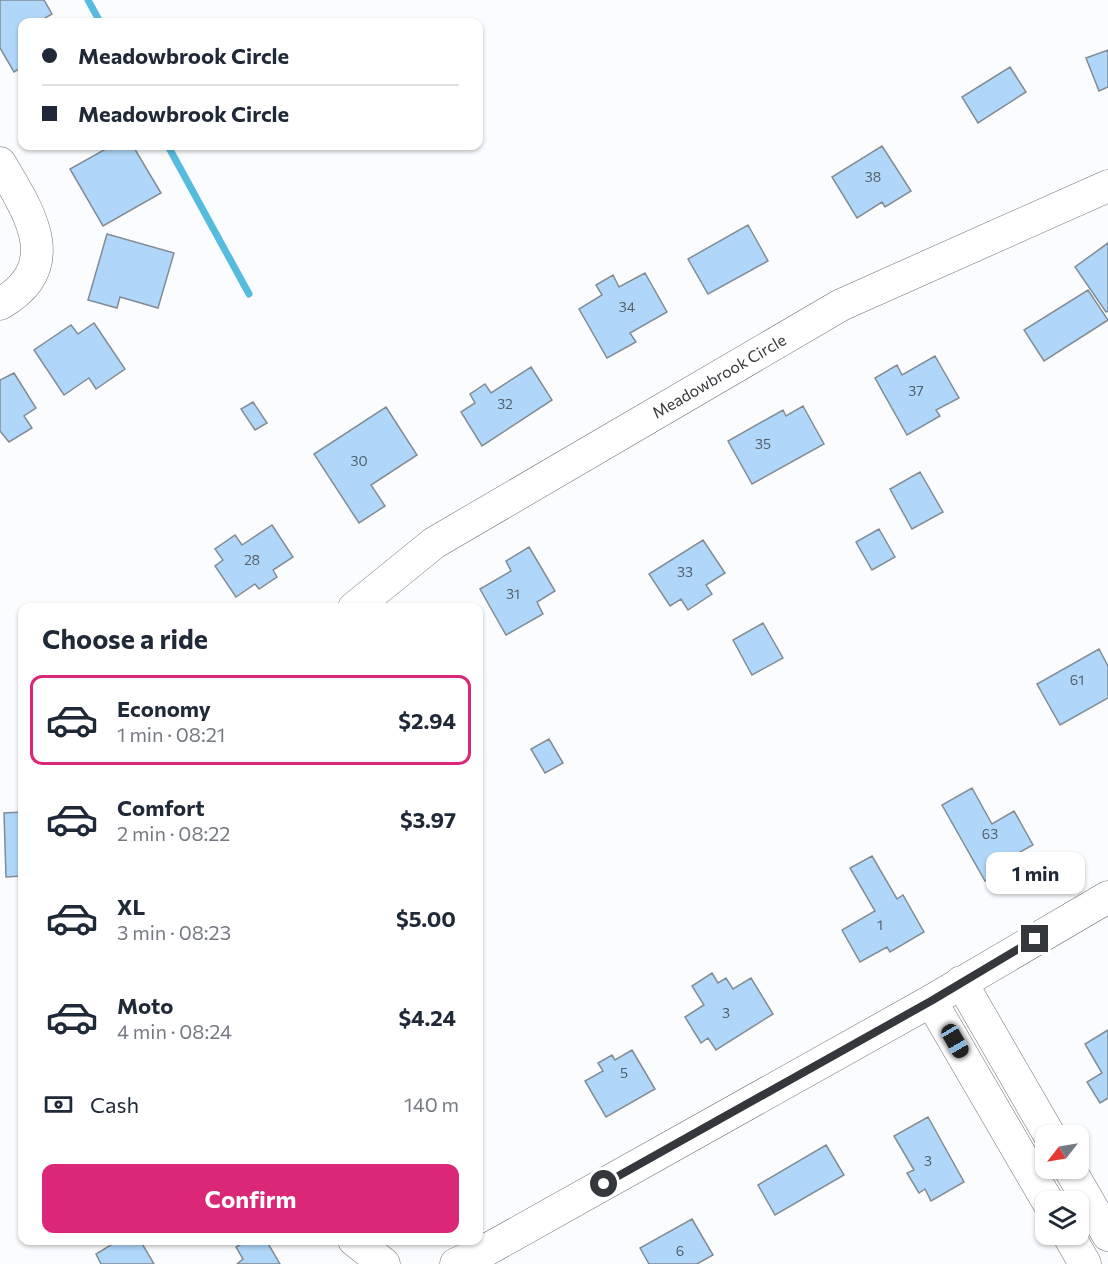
<!DOCTYPE html>
<html lang="en">
<head>
<meta charset="utf-8">
<style>
	:root { --surface:#fff; --page:#f6f6f7; --text:#1f2937; --muted:#747a83; --line:#e0e1e3; --accent:#db2777 }
	body { margin:0; font-family:Commissioner,sans-serif; background:var(--page); color:var(--text); height:100vh; display:flex; flex-direction:column; font-size:22px; white-space:nowrap }
	* { box-sizing:border-box; margin:0 }
	p { font-size:20px; color:var(--muted) }
	.icon { flex:none; width:33px; height:33px; fill:none; stroke:currentColor; stroke-width:2; stroke-linecap:round; stroke-linejoin:round }
	.map { position:relative; flex:1; overflow:hidden }
	.sheet { position:absolute; left:18px; top:603px; width:465px; height:642px; display:flex; flex-direction:column; background:var(--surface); border-radius:12px; box-shadow:0 2px 4px #0004 }
	.sheet>* { flex:none }
	.hud { position:absolute; left:18px; top:18px; width:465px; height:132px; border-radius:12px; box-shadow:0 2px 4px #0004; display:grid; align-content:center; height:132px; padding:0 24px; background:var(--surface) }
	.needle { width:39px; rotate:239deg }
	.buttons { position:absolute; left:1035px; top:1125px; display:grid; gap:12px }
	.buttons a { display:grid; place-items:center; width:54px; height:54px; border-radius:12px; background:var(--surface); box-shadow:0 2px 4px #0004; font-size:30px }
	.end { position:absolute; width:27px; height:27px; margin:-14px; border:8px solid #34373b; background:#fff; box-shadow:0 0 0 3px #fff }
	.from { border-radius:50% }
	.bubble { position:absolute; height:42px; border-radius:12px; background:var(--surface); box-shadow:0 2px 4px #0004; font-size:20px; font-weight:700; line-height:42px; text-align:center }
	.car { position:absolute; width:18px; height:36px; margin:-18px -9px; border-radius:8px; box-shadow:0 0 4px 2px #0007; background:linear-gradient(#222 24%,#8ab4d8 0 40%,#222 0 76%,#8ab4d8 0 86%,#222 0) }
	.hud b { display:flex; align-items:center; gap:21px; height:57px; font-size:22px }
	.hud b+b { border-top:2px solid var(--line) }
	.hud i { width:15px; height:15px; background:var(--text) }
	ul { padding:0; list-style:none }
	li { display:flex; align-items:center; gap:18px; height:90px; margin:0 12px 9px; padding:0 12px; border:3px solid transparent; border-radius:12px }
	li div { flex:1 }
	li b { display:block; font-size:22px }
	li em { font-style:normal; font-weight:700 }
	li.on { border-color:var(--accent) }
	li>.icon { width:54px; height:54px; stroke-width:1.5 }
	h2 { padding:0 24px; font-size:27px; line-height:72px }
	.pay { display:flex; align-items:center; gap:15px; height:66px; padding:0 24px; font-size:22px }
	.pay p { margin-inline-start:auto }
	.cta { display:flex; gap:12px; margin-top:auto; padding:12px 24px }
	.cta a { flex:1; height:69px; border-radius:12px; background:var(--accent); color:#fff; font-size:24px; font-weight:700; line-height:69px; text-align:center }
	.map>svg:first-child { display:block }
	.lines { fill:none; stroke-linecap:round; stroke-linejoin:round }
	.stream { stroke:#56bcdd; stroke-width:7 }
	.building { fill:#b0d7f9; stroke:#828c95; stroke-width:1.5 }
	.minor-casing { stroke:#6c717c; stroke-width:33 }
	.minor { stroke:#fff; stroke-width:32 }
	.route { stroke:#34373b; stroke-width:8 }
	.labels { text-anchor:middle; stroke-width:4.5; stroke-linejoin:round; paint-order:stroke }
	.number-label { font-size:14px; fill:#535f6a }
	.street-label { font-size:16px; fill:#34373b; stroke:#fff }
</style>
</head>
<body>
<div class="map">
<svg width="1108" height="1264" viewBox="0 0 1108 1264">
	<rect width="100%" height="100%" fill="#fbfcfe"/>
	<g class="lines">
		<!-- stream -->
		<path class="stream" d="M88,0L100,22
			M168,146L249,294"/>
	</g>
	<!-- building -->
	<path class="building" d="M0,0H44L52,14L45,18L47,22H22V67L14,72L0,48Z
		M1108,50V87L1099,91L1086,58Z
		M1010,67L1026,92L978,123L962,97Z
		M111,146H133L161,193L103,226L70,169Z
		M882,146L911,191L885,207L882,202L857,218L832,177Z
		M748,225L768,261L708,294L688,259Z
		M107,234L174,253L158,308L120,297L117,308L88,300Z
		M1108,243V311L1106,312L1075,267Z
		M645,273L667,312L630,333L636,342L607,358L579,309L602,295L596,285L613,275L619,287Z
		M1088,290L1108,320L1044,361L1024,330Z
		M94,323L125,369L96,389L89,378L64,395L34,350L71,325L78,334Z
		M935,356L959,398L936,410L940,416L907,435L875,378L897,365L902,375Z
		M531,367L552,400L482,446L461,412L475,403L470,394L485,384L491,393Z
		M14,373L36,408L24,416L32,428L9,442L0,431V380Z
		M253,402L267,423L255,430L241,409Z
		M803,406L824,444L752,484L728,441L783,410L786,416Z
		M386,407L417,455L371,485L385,506L359,523L314,454Z
		M920,472L943,512L912,529L890,489Z
		M272,525L293,557L273,570L277,577L259,589L255,584L236,597L215,566L223,560L215,549L235,535L242,545Z
		M879,529L895,557L872,570L856,542Z
		M703,540L725,573L706,585L712,594L688,610L681,599L670,606L649,574Z
		M529,547L555,591L537,602L543,614L506,635L480,589L511,571L506,561Z
		M763,623L783,658L752,675L733,640Z
		M1099,649L1108,666V698L1060,725L1037,684Z
		M549,739L563,763L545,773L531,749Z
		M972,788L992,824L1014,811L1033,845L1007,859L1011,867L985,881L942,805Z
		M22,812V876L6,877L4,813Z
		M872,856L897,899L903,895L924,932L890,952L887,947L860,962L842,930L875,911L850,868Z
		M712,973L718,983L726,978L733,989L751,978L773,1014L716,1050L708,1038L701,1043L685,1017L704,1005L692,986Z
		M1108,1030V1098L1100,1103L1087,1082L1102,1073L1085,1044Z
		M632,1050L655,1089L606,1117L585,1081L603,1071L598,1063L612,1055L615,1060Z
		M928,1117L964,1182L931,1201L925,1189L919,1193L907,1173L914,1170L894,1136Z
		M826,1145L844,1175L775,1215L758,1185Z
		M692,1219L713,1255L697,1264H649L640,1248Z
		M119,1240H140L154,1264H101L96,1254Z
		M248,1240H266L280,1264H237L243,1259L236,1247Z"/>
	<g class="lines">
		<!-- minor casing -->
		<g class="minor-casing">
			<path id="minor" d="M0,163C29,212 66,266 0,304
				M354,608L434,543L841,305L1108,186
				M961,982L1050,1136
				M931,1001L1048,1202
				M1069,1168L1108,1235
				M1068,1234L1085,1264
				M354,1240L384,1264
				M456,1264L481,1253L931,1001L1108,897"/>
		</g>
		<!-- minor -->
		<use href="#minor" class="minor"/>
	</g>
	<g class="lines">
		<!-- route -->
		<path class="route" d="M604,1184L931,1001L1035,939"/>
	</g>
	<g class="labels">
		<!-- number labels -->
		<g class="number-label">
			<text x="873" y="182">38</text>
			<text x="627" y="312">34</text>
			<text x="916" y="396">37</text>
			<text x="505" y="409">32</text>
			<text x="763" y="449">35</text>
			<text x="359" y="466">30</text>
			<text x="252" y="565">28</text>
			<text x="685" y="577">33</text>
			<text x="513" y="599">31</text>
			<text x="1077" y="685">61</text>
			<text x="990" y="839">63</text>
			<text x="880" y="930">1</text>
			<text x="726" y="1018">3</text>
			<text x="624" y="1078">5</text>
			<text x="928" y="1166">3</text>
			<text x="680" y="1256">6</text>
		</g>
		<!-- street labels -->
		<g class="street-label">
			<text transform="translate(719 376) rotate(-30)" y="6">Meadowbrook Circle</text>
		</g>
	</g>
</svg>
<div class="buttons">
<a><svg class="needle" viewBox="-14 -14 28 28"><path d="M0-13l5 13h-10z" fill="#e53935"/><path d="M0 13l5-13h-10z" fill="#747a83"/></svg></a>
<a><svg class="icon" aria-label="layers" viewBox="0 0 24 24"><path d="M12 4l9 5-9 5-9-5zM3 14l9 5 9-5"/></svg></a>
</div>
<i class="end from" style="left:604px;top:1184px"></i>
<i class="end" style="left:1035px;top:939px"></i>
<div class="bubble" style="left:986px;top:852px;width:99px">1 min</div>
<i class="car" style="left:955px;top:1041px;rotate:150deg"></i>
<div class="hud">
<b><i class="from"></i>Meadowbrook Circle</b>
<b><i></i>Meadowbrook Circle</b>
</div>
<section class="sheet">
<h2>Choose a ride</h2>
<ul>
<li class="on"><svg class="icon" aria-label="car" viewBox="0 0 24 24"><path d="M5 17H2v-5l4-1 3-4h7l3 4 3 1v5h-3M9 17h6M6 11h13"/><circle cx="7" cy="17" r="2"/><circle cx="17" cy="17" r="2"/></svg><div><b>Economy</b><p>1 min · 08:21</p></div><em>$2.94</em></li>
<li><svg class="icon" aria-label="car" viewBox="0 0 24 24"><path d="M5 17H2v-5l4-1 3-4h7l3 4 3 1v5h-3M9 17h6M6 11h13"/><circle cx="7" cy="17" r="2"/><circle cx="17" cy="17" r="2"/></svg><div><b>Comfort</b><p>2 min · 08:22</p></div><em>$3.97</em></li>
<li><svg class="icon" aria-label="car" viewBox="0 0 24 24"><path d="M5 17H2v-5l4-1 3-4h7l3 4 3 1v5h-3M9 17h6M6 11h13"/><circle cx="7" cy="17" r="2"/><circle cx="17" cy="17" r="2"/></svg><div><b>XL</b><p>3 min · 08:23</p></div><em>$5.00</em></li>
<li><svg class="icon" aria-label="car" viewBox="0 0 24 24"><path d="M5 17H2v-5l4-1 3-4h7l3 4 3 1v5h-3M9 17h6M6 11h13"/><circle cx="7" cy="17" r="2"/><circle cx="17" cy="17" r="2"/></svg><div><b>Moto</b><p>4 min · 08:24</p></div><em>$4.24</em></li>
</ul>
<div class="pay"><svg class="icon" aria-label="cash" viewBox="0 0 24 24"><path d="M3 7h18v10H3z"/><circle cx="12" cy="12" r="2"/></svg>Cash<p>140 m</p></div>
<div class="cta"><a>Confirm</a></div>
</section>
</div>
</body>
</html>
